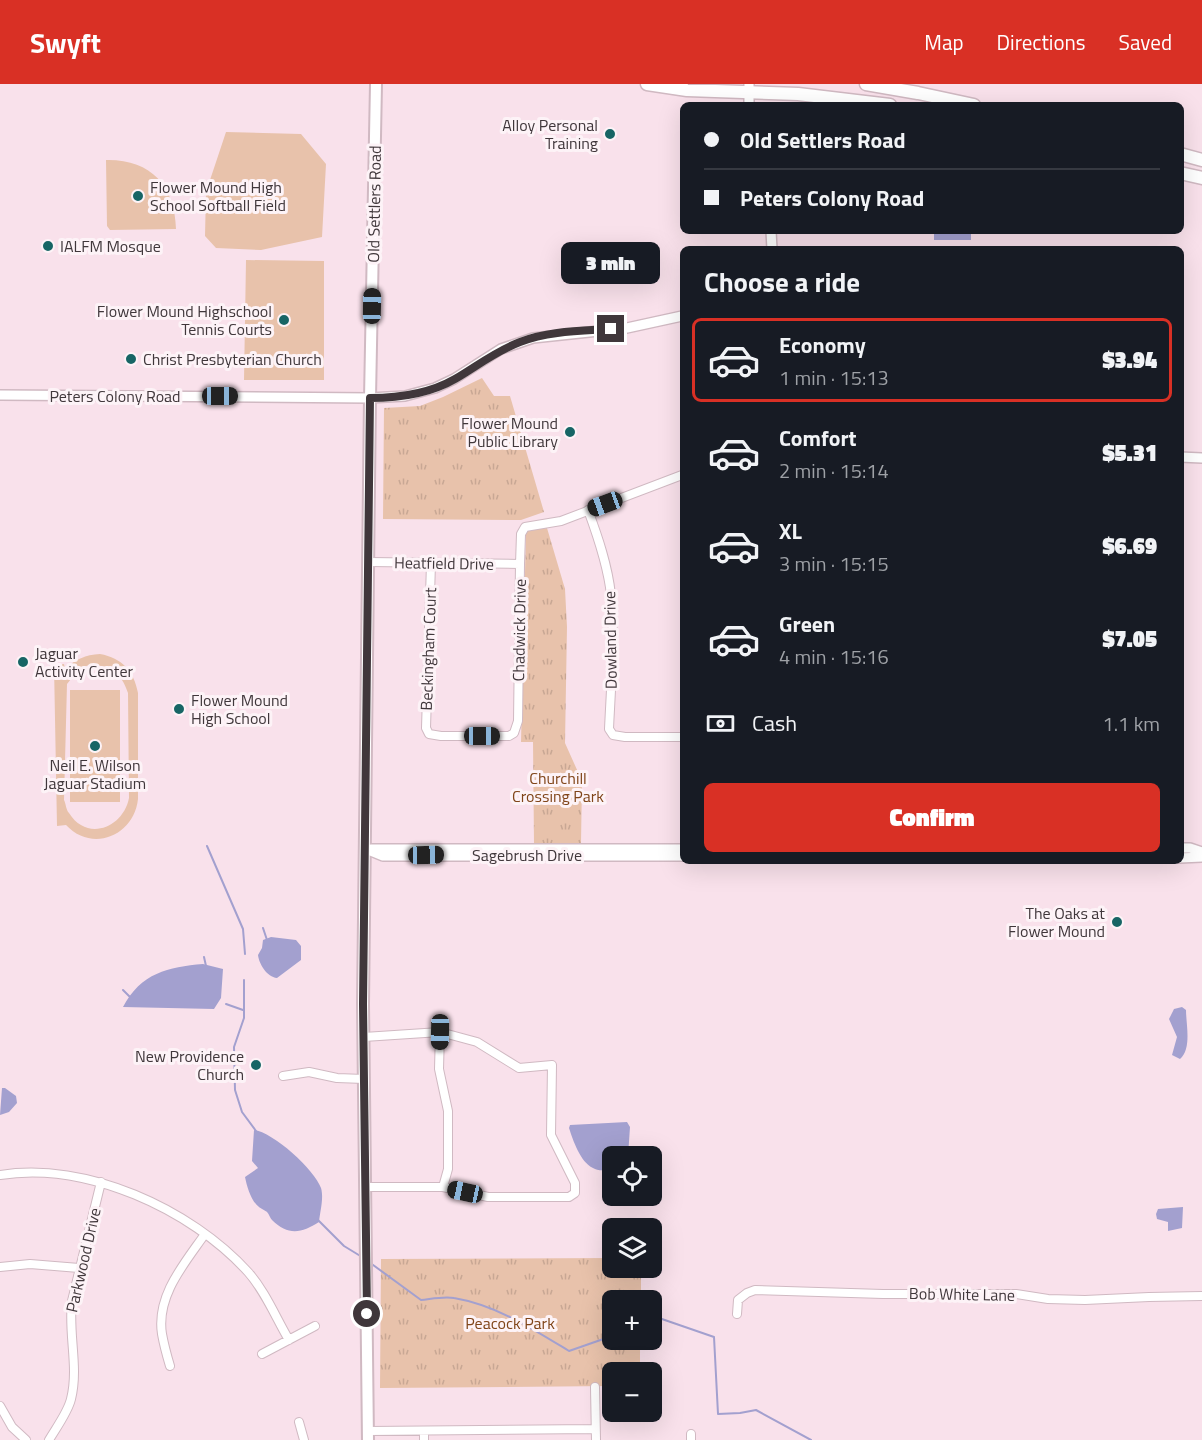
<!DOCTYPE html>
<html lang="en">
<head>
<meta charset="utf-8">
<style>
	:root { --surface:#171b24; --page:#20242c; --text:#f1f3f6; --muted:#9ea1a6; --line:#363941; --accent:#d93025 }
	body { margin:0; font-family:"Titillium Web",sans-serif; background:var(--page); color:var(--text); height:100vh; display:flex; flex-direction:column; font-size:22px; white-space:nowrap }
	* { box-sizing:border-box; margin:0 }
	p { font-size:20px; color:var(--muted) }
	.icon { flex:none; width:33px; height:33px; fill:none; stroke:currentColor; stroke-width:2; stroke-linecap:round; stroke-linejoin:round }
	.map { position:relative; flex:1; overflow:hidden }
	.panel { position:absolute; left:680px; top:162px; width:504px; height:618px; display:flex; flex-direction:column; background:var(--surface); border-radius:9px; box-shadow:0 6px 24px #0002 }
	.panel>* { flex:none }
	.guide { position:absolute; left:680px; top:18px; width:504px; height:132px; border-radius:9px; box-shadow:0 6px 24px #0002; display:grid; align-content:center; height:132px; padding:0 24px; background:var(--surface) }
	.buttons { position:absolute; left:602px; top:1062px; display:grid; gap:12px }
	.buttons a { display:grid; place-items:center; width:60px; height:60px; border-radius:9px; background:var(--surface); box-shadow:0 6px 24px #0002; font-size:30px }
	.end { position:absolute; width:27px; height:27px; margin:-14px; border:8px solid #40373b; background:#fff; box-shadow:0 0 0 3px #fff }
	.from { border-radius:50% }
	.bubble { position:absolute; height:42px; border-radius:9px; background:var(--surface); box-shadow:0 6px 24px #0002; font-size:20px; font-weight:800; line-height:42px; text-align:center }
	.car { position:absolute; width:18px; height:36px; margin:-18px -9px; border-radius:8px; box-shadow:0 0 4px 2px #0007; background:linear-gradient(#222 24%,#8ab4d8 0 40%,#222 0 76%,#8ab4d8 0 86%,#222 0) }
	.guide b { display:flex; align-items:center; gap:21px; height:57px; font-size:22px }
	.guide b+b { border-top:2px solid var(--line) }
	.guide i { width:15px; height:15px; background:var(--text) }
	ul { padding:0; list-style:none }
	li { display:flex; align-items:center; gap:18px; height:84px; margin:0 12px 9px; padding:0 12px; border:3px solid transparent; border-radius:9px }
	li div { flex:1 }
	li b { display:block; font-size:22px }
	li em { font-style:normal; font-weight:800 }
	li.active { border-color:var(--accent) }
	li>.icon { width:54px; height:54px; stroke-width:1.5 }
	h2 { padding:0 24px; font-size:27px; line-height:72px }
	.pay { display:flex; align-items:center; gap:15px; height:66px; padding:0 24px; font-size:22px }
	.pay p { margin-inline-start:auto }
	.action { display:flex; gap:12px; margin-top:auto; padding:12px 24px }
	.action a { flex:1; height:69px; border-radius:9px; background:var(--accent); color:#fff; font-size:24px; font-weight:800; line-height:69px; text-align:center }
	header { display:flex; align-items:center; gap:36px; box-sizing:border-box; height:84px; padding:0 30px; background:var(--accent); color:#fff }
	header strong { font-size:28px }
	nav { display:flex; gap:33px; margin-inline-start:auto; font-size:21px }
	.map>svg:first-child { display:block }
	.grass { fill:url(#grass-tufts) }
	.pitch { fill:#e8c2ab; fill-rule:evenodd }
	.water { fill:#a3a0cf }
	.lines { fill:none; stroke-linecap:round; stroke-linejoin:round }
	.stream { stroke:#a3a0cf; stroke-width:2 }
	.minor-casing { stroke:#d0b9c2; stroke-width:10 }
	.tertiary-casing { stroke:#d0b9c2; stroke-width:12 }
	.secondary-casing { stroke:#d0b9c2; stroke-width:14 }
	.primary-casing { stroke:#d0b9c2; stroke-width:15 }
	.minor { stroke:#fff; stroke-width:8 }
	.tertiary { stroke:#fff; stroke-width:9 }
	.secondary { stroke:#fff; stroke-width:10 }
	.primary { stroke:#fff; stroke-width:12 }
	.route { stroke:#40373b; stroke-width:8 }
	.poi-dot { fill:#176565; stroke:#fdf3f7; stroke-width:2 }
	.labels { text-anchor:middle; stroke-width:6; stroke-linejoin:round; paint-order:stroke }
	.poi-label { font-size:16px; fill:#40373b; stroke:#fdf3f7; text-anchor:end }
	.street-label { font-size:16px; fill:#40373b; stroke:#fdf3f7 }
	.park-label { font-size:16px; fill:#804519; stroke:#fdf3f7 }
</style>
</head>
<body>
<header>
<strong>Swyft</strong>
<nav><a>Map</a><a>Directions</a><a>Saved</a></nav>
</header>
<div class="map">
<svg width="1202" height="1356" viewBox="0 0 1202 1356">
	<defs>
		<pattern id="grass-tufts" width="24" height="20" patternUnits="userSpaceOnUse" patternTransform="scale(1.5)"><rect width="24" height="20" fill="#e8c2ab"/><path d="M3 7l-1-3M5 7V3M7 7l1-3M15 17l-1-3M17 17v-4M19 17l1-3" fill="none" stroke="#c8a794"/></pattern>
	</defs>
	<rect width="100%" height="100%" fill="#f9e1eb"/>
	<!-- grass -->
	<path class="grass" d="M482,294L494,312H510L544,428L521,436L383,435L384,324L420,322L443,313Z
		M547,444L565,505L567,543L565,659L582,697L581,759H534L533,658H521L526,447Z
		M612,1174V1184H641V1216H612V1256H640V1288H612V1302L380,1304L381,1175Z"/>
	<!-- pitch -->
	<path class="pitch" d="M226,48L301,50L326,80L322,153L261,166L216,164L205,152L206,108Z
		M106,76C150,75 175,101 176,145L110,146L107,142Z
		M246,176L324,177V296H244Z
		M100,570C122,574 134,587 138,609V715C134,752 92,769 66,741L57,742L54,581L64,580L65,585C76,575 85,571 100,570ZM89,581C110,581 121,588 128,609L129,714C123,744 87,758 69,729C66,726 66,720 64,716L67,600L79,585Z
		M70,606H120V718H70Z"/>
	<!-- water -->
	<path class="water" d="M934,147H971V156H934Z
		M271,853L296,856L301,862V876L277,894C267,893 259,880 258,871L262,864L263,856Z
		M203,880L223,885L221,914L214,925L123,923C141,889 168,883 203,880Z
		M1182,923L1186,926C1186,940 1192,965 1180,975L1172,971L1177,953L1169,935L1174,925Z
		M2,1004H5L16,1012L17,1019L9,1028L0,1031Z
		M627,1038L630,1043L628,1072H612V1087C606,1087 598,1087 593,1084C580,1078 573,1056 569,1044L570,1041Z
		M254,1046C273,1048 315,1086 321,1104C324,1114 320,1128 319,1138C302,1149 288,1152 272,1136C270,1134 269,1130 267,1128C266,1127 260,1124 259,1123C251,1117 247,1103 245,1093L258,1084L252,1077Z
		M1183,1123L1182,1144L1168,1147V1138L1157,1135L1156,1130L1158,1125Z"/>
	<g class="lines">
		<!-- stream -->
		<path class="stream" d="M207,762L243,845L245,870
			M263,844L267,856
			M204,873L206,882
			M244,896V934L234,963L235,1006L242,1028L256,1047
			M123,906L130,913
			M226,920L243,926
			M318,1136L344,1162L362,1173
			M369,1178L421,1216C431,1215 444,1212 454,1214C496,1221 533,1245 569,1267L612,1252
			M651,1237L659,1234L714,1253L718,1330L740,1329L756,1326L811,1356"/>
		<!-- minor casing -->
		<g class="minor-casing">
			<path id="minor" d="M588,426C598,453 608,482 611,511C615,555 611,601 609,645L613,651L625,653H682
				M369,478L520,480
				M431,479L426,644L429,650L441,652H509L514,649L518,637L520,480L521,450L525,443L561,437L682,391
				M440,948L439,985L448,1027V1085L443,1103
				M364,953L440,948L477,958L519,984L552,981L551,1051L575,1099V1109L569,1113H488L443,1103H366
				M283,992L309,988L337,994L364,995
				M0,1091C86,1077 191,1125 248,1188C265,1207 276,1234 289,1256
				M0,1183L30,1180L79,1184
				M737,1230L738,1216L747,1209L755,1206L883,1210H1016L1048,1215L1085,1216L1149,1213L1202,1212
				M262,1270L315,1242
				M170,1282C167,1272 164,1261 162,1250C156,1212 184,1180 205,1150
				M595,1303L596,1356
				M0,1322L12,1343L26,1356
				M299,1338L304,1356
				M368,1347L595,1345
				M424,1347V1356
				M691,1350V1356
				M49,1356C56,1344 68,1328 71,1315C79,1283 68,1250 72,1217L101,1098"/>
		</g>
		<!-- tertiary casing -->
		<g class="tertiary-casing">
			<path id="tertiary" d="M749,0V21
				M771,147L772,165
				M0,311L370,314L405,312L435,304L454,295L501,265L533,254L627,244L682,232
				M1180,373L1202,374
				M1180,764H1190L1202,768
				M366,765L383,772H682
				M371,765H682
				M1180,774L1202,773"/>
		</g>
		<!-- secondary casing -->
		<g class="secondary-casing">
			<path id="secondary" d="M368,1356L363,920L370,314L376,0"/>
		</g>
		<!-- primary casing -->
		<g class="primary-casing">
			<path id="primary" d="M647,0L687,6L798,10L890,21
				M866,0L918,9L974,21
				M1180,70L1202,76
				M1180,89L1202,94"/>
		</g>
		<!-- minor -->
		<use href="#minor" class="minor"/>
		<!-- tertiary -->
		<use href="#tertiary" class="tertiary"/>
		<!-- secondary -->
		<use href="#secondary" class="secondary"/>
		<!-- primary -->
		<use href="#primary" class="primary"/>
	</g>
	<g class="lines">
		<!-- route -->
		<path class="route" d="M367,1230L363,920L370,314C400,314 429,310 455,295C477,282 496,267 520,258C548,247 581,247 611,245"/>
	</g>
	<!-- markers -->
	<g class="poi-dot">
		<circle cx="610" cy="50" r="6"/>
		<circle cx="138" cy="112" r="6"/>
		<circle cx="48" cy="162" r="6"/>
		<circle cx="284" cy="236" r="6"/>
		<circle cx="131" cy="275" r="6"/>
		<circle cx="570" cy="348" r="6"/>
		<circle cx="23" cy="578" r="6"/>
		<circle cx="179" cy="625" r="6"/>
		<circle cx="95" cy="662" r="6"/>
		<circle cx="1117" cy="838" r="6"/>
		<circle cx="256" cy="981" r="6"/>
	</g>
	<g class="labels">
		<!-- poi labels -->
		<g class="poi-label">
			<text x="598" y="47">Alloy Personal<tspan x="598" dy="18">Training</tspan></text>
			<text x="150" y="109" text-anchor="start">Flower Mound High<tspan x="150" dy="18">School Softball Field</tspan></text>
			<text x="60" y="168" text-anchor="start">IALFM Mosque</text>
			<text x="272" y="233">Flower Mound Highschool<tspan x="272" dy="18">Tennis Courts</tspan></text>
			<text x="143" y="281" text-anchor="start">Christ Presbyterian Church</text>
			<text x="558" y="345">Flower Mound<tspan x="558" dy="18">Public Library</tspan></text>
			<text x="35" y="575" text-anchor="start">Jaguar<tspan x="35" dy="18">Activity Center</tspan></text>
			<text x="191" y="622" text-anchor="start">Flower Mound<tspan x="191" dy="18">High School</tspan></text>
			<text x="95" y="687" text-anchor="middle">Neil E. Wilson<tspan x="95" dy="18">Jaguar Stadium</tspan></text>
			<text x="1105" y="835">The Oaks at<tspan x="1105" dy="18">Flower Mound</tspan></text>
			<text x="244" y="978">New Providence<tspan x="244" dy="18">Church</tspan></text>
		</g>
		<!-- street labels -->
		<g class="street-label">
			<text transform="translate(374 120) rotate(-89)" y="6">Old Settlers Road</text>
			<text x="115" y="318">Peters Colony Road</text>
			<text transform="translate(444 479) rotate(1)" y="6">Heatfield Drive</text>
			<text transform="translate(519 546) rotate(-89)" y="6">Chadwick Drive</text>
			<text transform="translate(610 556) rotate(-91)" y="6">Dowland Drive</text>
			<text transform="translate(428 565) rotate(-88)" y="6">Beckingham Court</text>
			<text x="527" y="777">Sagebrush Drive</text>
			<text transform="translate(83 1176) rotate(-77)" y="6">Parkwood Drive</text>
			<text transform="translate(962 1210) rotate(1)" y="6">Bob White Lane</text>
		</g>
		<!-- park labels -->
		<g class="park-label">
			<text x="558" y="700">Churchill<tspan x="558" dy="18">Crossing Park</tspan></text>
			<text x="510" y="1245">Peacock Park</text>
		</g>
	</g>
</svg>
<div class="buttons">
<a><svg class="icon" aria-label="locate" viewBox="0 0 24 24"><circle cx="12" cy="12" r="6"/><path d="M12 2v4M12 18v4M2 12h4M18 12h4"/></svg></a>
<a><svg class="icon" aria-label="layers" viewBox="0 0 24 24"><path d="M12 4l9 5-9 5-9-5zM3 14l9 5 9-5"/></svg></a>
<a>+</a>
<a>−</a>
</div>
<i class="end from" style="left:367px;top:1230px"></i>
<i class="end" style="left:611px;top:245px"></i>
<div class="bubble" style="left:561px;top:158px;width:99px">3 min</div>
<i class="car" style="left:372px;top:222px;rotate:1deg"></i>
<i class="car" style="left:220px;top:312px;rotate:90deg"></i>
<i class="car" style="left:605px;top:420px;rotate:250deg"></i>
<i class="car" style="left:482px;top:652px;rotate:90deg"></i>
<i class="car" style="left:426px;top:771px;rotate:89deg"></i>
<i class="car" style="left:440px;top:948px;rotate:181deg"></i>
<i class="car" style="left:465px;top:1108px;rotate:282deg"></i>
<div class="guide">
<b><i class="from"></i>Old Settlers Road</b>
<b><i></i>Peters Colony Road</b>
</div>
<section class="panel">
<h2>Choose a ride</h2>
<ul>
<li class="active"><svg class="icon" aria-label="car" viewBox="0 0 24 24"><path d="M5 17H2v-5l4-1 3-4h7l3 4 3 1v5h-3M9 17h6M6 11h13"/><circle cx="7" cy="17" r="2"/><circle cx="17" cy="17" r="2"/></svg><div><b>Economy</b><p>1 min · 15:13</p></div><em>$3.94</em></li>
<li><svg class="icon" aria-label="car" viewBox="0 0 24 24"><path d="M5 17H2v-5l4-1 3-4h7l3 4 3 1v5h-3M9 17h6M6 11h13"/><circle cx="7" cy="17" r="2"/><circle cx="17" cy="17" r="2"/></svg><div><b>Comfort</b><p>2 min · 15:14</p></div><em>$5.31</em></li>
<li><svg class="icon" aria-label="car" viewBox="0 0 24 24"><path d="M5 17H2v-5l4-1 3-4h7l3 4 3 1v5h-3M9 17h6M6 11h13"/><circle cx="7" cy="17" r="2"/><circle cx="17" cy="17" r="2"/></svg><div><b>XL</b><p>3 min · 15:15</p></div><em>$6.69</em></li>
<li><svg class="icon" aria-label="car" viewBox="0 0 24 24"><path d="M5 17H2v-5l4-1 3-4h7l3 4 3 1v5h-3M9 17h6M6 11h13"/><circle cx="7" cy="17" r="2"/><circle cx="17" cy="17" r="2"/></svg><div><b>Green</b><p>4 min · 15:16</p></div><em>$7.05</em></li>
</ul>
<div class="pay"><svg class="icon" aria-label="cash" viewBox="0 0 24 24"><path d="M3 7h18v10H3z"/><circle cx="12" cy="12" r="2"/></svg>Cash<p>1.1 km</p></div>
<div class="action"><a>Confirm</a></div>
</section>
</div>
</body>
</html>
